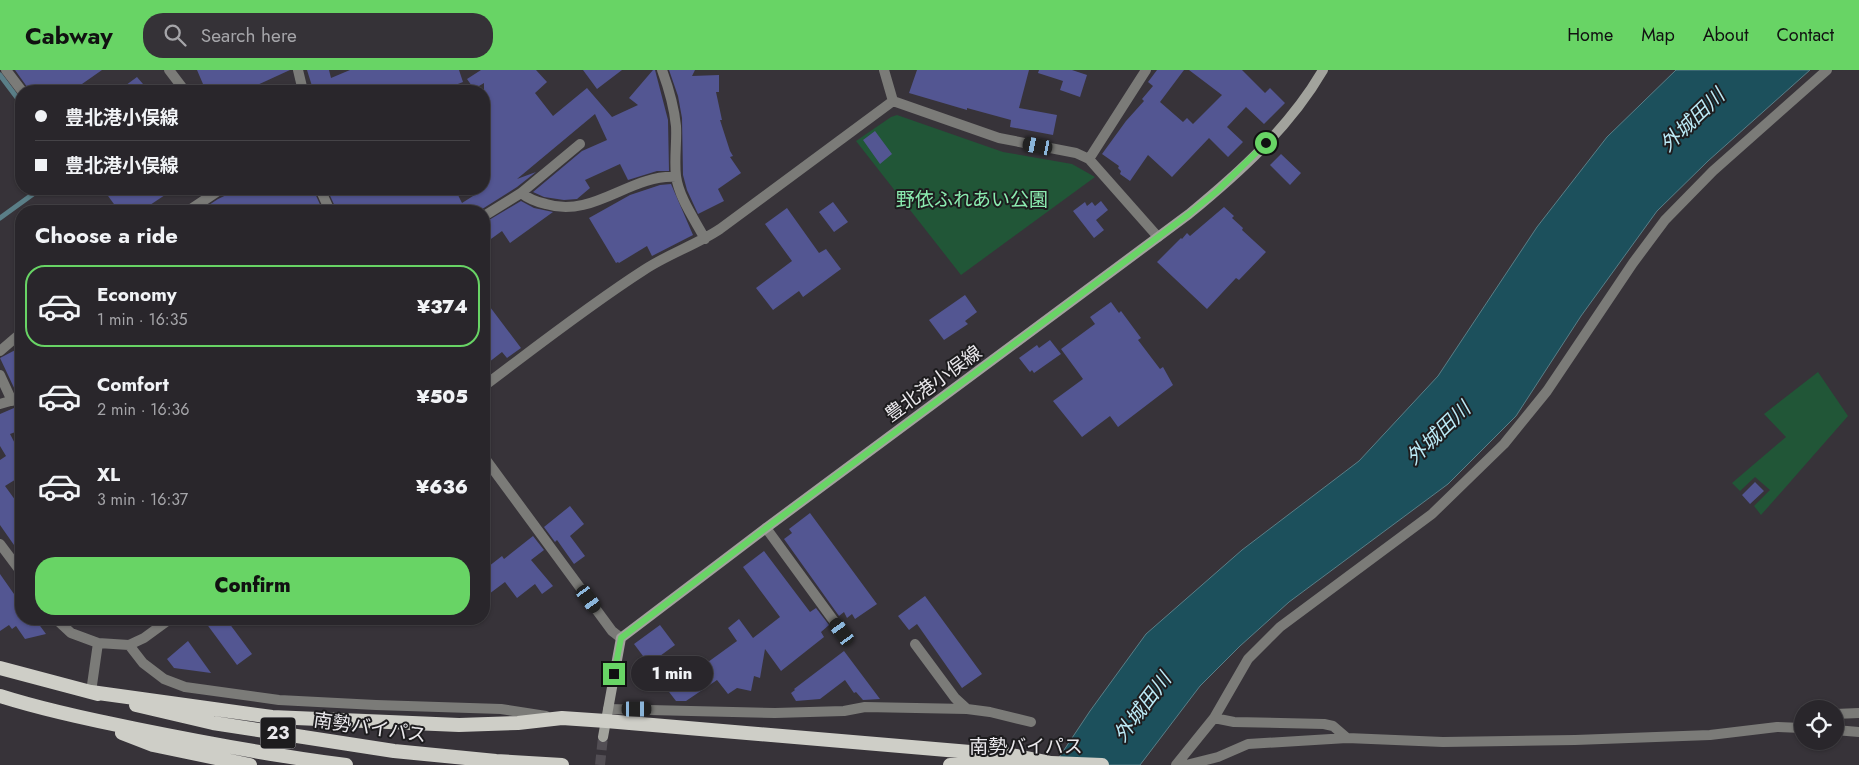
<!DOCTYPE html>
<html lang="en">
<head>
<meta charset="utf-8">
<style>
	:root { --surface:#29262b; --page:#353237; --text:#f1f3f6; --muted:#a5a5a9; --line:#454347; --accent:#68d465 }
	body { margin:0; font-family:Jost,"Noto Sans JP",sans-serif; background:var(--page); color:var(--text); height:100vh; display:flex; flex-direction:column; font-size:19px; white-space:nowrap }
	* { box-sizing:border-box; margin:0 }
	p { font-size:16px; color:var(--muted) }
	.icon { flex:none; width:28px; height:28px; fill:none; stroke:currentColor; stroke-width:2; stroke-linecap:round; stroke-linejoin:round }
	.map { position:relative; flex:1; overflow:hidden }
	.sheet { position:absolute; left:15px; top:135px; width:475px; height:420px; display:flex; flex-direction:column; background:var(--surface); border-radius:20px; box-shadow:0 1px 4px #0004,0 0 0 1px var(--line) }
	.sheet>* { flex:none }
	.top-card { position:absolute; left:15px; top:15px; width:475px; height:110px; border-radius:20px; box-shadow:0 1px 4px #0004,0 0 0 1px var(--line); display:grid; align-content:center; height:110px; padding:0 20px; background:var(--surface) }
	.tools { position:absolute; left:1794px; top:630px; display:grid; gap:10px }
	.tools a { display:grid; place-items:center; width:50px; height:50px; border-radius:50%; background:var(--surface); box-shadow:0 1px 4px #0004,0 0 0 1px var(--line); font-size:25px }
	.end { position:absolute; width:22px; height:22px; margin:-11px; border:6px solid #68d465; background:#111; box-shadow:0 0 0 2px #111 }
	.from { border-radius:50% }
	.bubble { position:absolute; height:35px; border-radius:18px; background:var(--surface); box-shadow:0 1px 4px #0004,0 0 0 1px var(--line); font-size:16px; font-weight:800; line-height:35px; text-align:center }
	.car { position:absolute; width:15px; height:30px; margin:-15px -8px; border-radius:6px; box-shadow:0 0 4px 1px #0007; background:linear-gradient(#222 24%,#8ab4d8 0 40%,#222 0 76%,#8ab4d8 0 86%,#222 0) }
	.top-card b { display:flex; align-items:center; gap:18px; height:48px; font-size:19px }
	.top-card b+b { border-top:1px solid var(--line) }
	.top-card i { width:12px; height:12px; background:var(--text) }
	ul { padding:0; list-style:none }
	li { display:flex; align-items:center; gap:15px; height:82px; margin:0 10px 8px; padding:0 10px; border:2px solid transparent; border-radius:20px }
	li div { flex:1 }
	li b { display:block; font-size:19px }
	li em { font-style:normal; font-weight:800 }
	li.on { border-color:var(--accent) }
	li>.icon { width:45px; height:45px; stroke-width:1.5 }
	h2 { padding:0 20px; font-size:22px; line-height:60px }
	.action { display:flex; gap:10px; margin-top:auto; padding:10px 20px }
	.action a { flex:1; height:58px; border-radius:20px; background:var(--accent); color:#111; font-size:20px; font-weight:800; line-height:58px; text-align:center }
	header { display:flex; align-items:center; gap:30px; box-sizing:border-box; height:70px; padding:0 25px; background:var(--accent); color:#111 }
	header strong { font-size:24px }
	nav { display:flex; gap:28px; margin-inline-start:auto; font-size:18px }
	.search { width:350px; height:45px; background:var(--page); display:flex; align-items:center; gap:12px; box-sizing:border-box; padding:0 18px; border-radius:20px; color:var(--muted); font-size:19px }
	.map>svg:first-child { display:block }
	.green { fill:#215637 }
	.water { fill:#1c505c; stroke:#5a7e87 }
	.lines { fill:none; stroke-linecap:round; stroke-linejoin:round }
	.stream { stroke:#5a7e87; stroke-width:5 }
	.building { fill:#535692 }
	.secondary-tunnel { stroke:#524e54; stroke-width:10; stroke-dasharray:10 5; stroke-linecap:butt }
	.minor { stroke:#7b7b78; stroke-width:10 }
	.secondary { stroke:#a2a39d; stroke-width:10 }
	.trunk { stroke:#cecec7; stroke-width:14 }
	.route { stroke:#68d465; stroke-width:6 }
	.labels { text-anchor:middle; stroke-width:4; stroke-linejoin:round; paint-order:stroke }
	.shield { fill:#1d1c1e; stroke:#acabae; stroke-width:1 }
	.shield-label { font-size:18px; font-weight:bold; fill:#eae8ec }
	.park-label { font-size:19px; fill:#8becb0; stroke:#1d1c1e }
	.street-label { font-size:19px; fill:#eae8ec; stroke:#1d1c1e }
	.water-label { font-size:20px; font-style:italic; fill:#bceaf6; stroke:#1d1c1e }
</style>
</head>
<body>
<header>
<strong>Cabway</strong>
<div class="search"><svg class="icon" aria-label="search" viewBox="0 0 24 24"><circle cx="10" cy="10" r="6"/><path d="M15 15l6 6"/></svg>Search here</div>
<nav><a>Home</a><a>Map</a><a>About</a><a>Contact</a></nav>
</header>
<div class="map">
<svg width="1859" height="695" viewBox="0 0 1859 695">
	<rect width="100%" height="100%" fill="#373339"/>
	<!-- green -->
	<path class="green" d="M897,45L1003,82L1072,94L1095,107L961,205L856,71L891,47Z
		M1818,302L1848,346L1761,445L1754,436L1770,420L1755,407L1740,421L1732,413L1786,367L1764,344Z"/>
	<!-- water -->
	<path class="water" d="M1676,0H1810L1708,91L1657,141L1581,246L1516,346L1448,414L1289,532L1240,576L1200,616L1140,695H1054L1090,641L1146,564L1242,480L1359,391L1438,306L1537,157L1607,67Z"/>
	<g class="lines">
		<!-- stream -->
		<path class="stream" d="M0,5L21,33
			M0,148L40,119"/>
	</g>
	<!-- building -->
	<path class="building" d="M15,0H102L72,21H30Z
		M197,0H290L244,21H206Z
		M307,0H329L331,8L350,0H459L463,12L440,21H310L309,17L312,16Z
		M481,0H536L547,12L535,23L553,46L587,18L612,47L638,35L629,28L653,0H655L668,50L669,101H657L628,110L620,94L585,110L590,118L577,129L564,130L544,127L533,122L582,81L607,70L595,44L517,109L536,102L517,117L479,141H337L327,119H455L462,133L484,119V13L474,19L467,9Z
		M583,0H622L597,19Z
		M669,0H695L692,6L719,5V22H716L722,50H720L730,81L733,86L730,87L741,103L718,119L724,131L698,144L687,120L683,105L682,48L678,26Z
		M917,0H1029L1019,38L1057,45L1053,65L1010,57L1011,50L967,38V40L909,23Z
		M1039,0H1072L1087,5L1080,27L1060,20L1063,11L1038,3Z
		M1157,0H1184L1160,32L1183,52L1187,48L1193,54L1222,25L1189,0H1242L1265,23L1270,18L1285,33L1264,54L1246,37L1227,57L1243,72L1228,87L1209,68L1172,107L1148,85L1130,111L1120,104L1121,101L1118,98L1119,96L1102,84L1126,51L1144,31L1142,29L1153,16L1148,12Z
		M137,7L149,21H118Z
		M875,61L892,84L880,94L863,70Z
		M1281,84L1301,103L1290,115L1270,95Z
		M671,114L693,165L652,186L647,176L619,193L618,192L616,193L589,148L630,125L660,115Z
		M103,119H174L141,141H119Z
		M239,119H313L323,141H200L218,129Z
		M521,131L534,138L553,142L510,173L502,161L484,174V153Z
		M1101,131L1108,140L1096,150L1104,160L1094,168L1073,141L1085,132L1087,136L1092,132L1095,136Z
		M833,132L848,152L834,162L819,142Z
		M1224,137L1234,146L1232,148L1243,158L1242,160L1266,182L1239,210L1236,208L1207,239L1157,192L1181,168L1182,169L1187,163L1190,166Z
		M787,138L819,183L826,179L841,199L803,227L799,221L773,240L756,218L792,191L765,154Z
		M965,225L977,242L965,251L968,254L944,270L929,250Z
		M484,229L521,278L507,288L502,282L484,296Z
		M1111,232L1119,243L1121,241L1141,268L1138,270L1160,299L1163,297L1173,315L1118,357L1110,346L1082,367L1053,331L1083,309L1061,279L1095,254L1090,247Z
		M1050,270L1061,284L1034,303L1032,300L1030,302L1019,288L1037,275L1039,278Z
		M21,277V321L16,322L0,288Z
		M21,335V360L10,364L21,385V406L5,416L21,438V485L0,455V390L6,386L0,376V344Z
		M1755,412L1764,421L1750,434L1742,425Z
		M570,436L584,454L570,466L585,486L574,494L557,470L555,472L544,457Z
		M810,443L877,534L855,549L852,544L847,548L844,542L839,546L784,469L792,463L789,459Z
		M533,466L544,480L531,490L553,516L542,524L535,514L517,528L505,512L489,524L484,517V500L502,486L504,489Z
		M764,481L810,542L816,538L829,555L821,562L824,567L781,601L765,579L760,608L754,606L751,621L737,618L728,624L717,610L686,631H676L666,618L696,597L697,600L737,571L728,558L739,549L753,568L780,547L743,497Z
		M0,504L21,534V549H35L46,564L25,569L16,556L12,559L9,555L0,561Z
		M925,526L982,604L962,618L917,554L909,560L898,546Z
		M203,549H226L252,584L237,595Z
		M660,555L675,575L649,594L634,574Z
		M188,571L211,603L174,598L167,589Z
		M844,581L880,629L863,630L856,622L854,623L845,610L820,629L796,631L791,623L795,620L794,619Z"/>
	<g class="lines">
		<!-- secondary-tunnel -->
		<path class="secondary-tunnel" d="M600,695L603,667"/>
		<!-- minor -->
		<path class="minor" d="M6,0L22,21
			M169,0L185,21
			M298,0L303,21
			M662,0C669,19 674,36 676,56C677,72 674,89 676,106C679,128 695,150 705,169
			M884,0L893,31
			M893,31L999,68L1076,83L1089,89L1158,167
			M1089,89L1146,0
			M320,119L330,141
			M521,123C529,129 536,132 546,134C593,149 630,104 676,107
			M188,141L221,119
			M484,146L521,123L580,74
			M0,281L21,263
			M0,305L12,331
			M484,316C536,277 588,236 644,200C668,184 696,175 720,159L893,31
			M0,334L21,328
			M484,387L612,561L621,568
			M766,458L842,562
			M0,474L21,502
			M56,549L71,563L98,573L129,575L144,568L170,549
			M915,574L955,628L967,639
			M129,575L143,593L164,609L185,617L279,630L376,635L501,639L546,646
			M91,622L98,573
			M608,639L775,643L844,641L865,637L967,639L990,642L1031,652
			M1835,644L1859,643
			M1214,648L1234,652L1324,654L1333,656L1347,668
			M1835,660L1859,662
			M1176,695L1214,648L1248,589L1280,557L1432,444L1504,374L1547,321L1633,193L1665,150L1713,101L1827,0
			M1186,695L1218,687L1248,674L1347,668L1443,672L1575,670L1710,665L1777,657L1802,658"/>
		<!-- secondary -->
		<path class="secondary" d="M603,667L621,568L766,458L1189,144C1239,103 1290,57 1323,0"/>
		<!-- trunk -->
		<path class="trunk" d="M0,598L98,624
			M91,622L272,647L459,655L518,653L562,648L606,651L982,683H1001L1051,693
			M0,626C44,640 91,650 137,659C206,673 276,686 346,695
			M136,635L213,653L394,681L496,691L562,695
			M122,663L153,675L250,695
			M950,695L1051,693L1102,695"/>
	</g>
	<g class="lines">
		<!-- route -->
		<path class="route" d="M614,604L621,568L766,458L1189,144L1217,121L1266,73"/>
	</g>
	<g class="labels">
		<!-- shield labels -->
		<rect class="shield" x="260.5" y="647.5" width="35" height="31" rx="4"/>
		<g class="shield-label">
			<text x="278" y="669">23</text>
		</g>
		<!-- park labels -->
		<g class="park-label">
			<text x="972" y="136">野依ふれあい公園</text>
		</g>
		<!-- street labels -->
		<g class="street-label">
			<text transform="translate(933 313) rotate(-36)" y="7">豊北港小俣線</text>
			<text transform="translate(370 657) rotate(8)" y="7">南勢バイパス</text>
			<text x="1026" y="683">南勢バイパス</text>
		</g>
		<!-- water labels -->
		<g class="water-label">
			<text transform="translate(1692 50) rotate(-44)" y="7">外城田川</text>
			<text transform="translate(1438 363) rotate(-44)" y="7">外城田川</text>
			<text transform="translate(1142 637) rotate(-53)" y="7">外城田川</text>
		</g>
	</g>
</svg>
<div class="tools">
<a><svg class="icon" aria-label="locate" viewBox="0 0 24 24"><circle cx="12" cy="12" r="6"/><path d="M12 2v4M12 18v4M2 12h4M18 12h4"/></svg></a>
</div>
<i class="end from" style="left:1266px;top:73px"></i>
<i class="end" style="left:614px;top:604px"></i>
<div class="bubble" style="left:631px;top:586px;width:82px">1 min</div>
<i class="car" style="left:1038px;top:76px;rotate:281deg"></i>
<i class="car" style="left:589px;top:529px;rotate:144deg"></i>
<i class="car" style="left:842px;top:562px;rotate:324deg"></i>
<i class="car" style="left:637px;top:639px;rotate:90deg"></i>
<div class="top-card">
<b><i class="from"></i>豊北港小俣線</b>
<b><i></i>豊北港小俣線</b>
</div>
<section class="sheet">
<h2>Choose a ride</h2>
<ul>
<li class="on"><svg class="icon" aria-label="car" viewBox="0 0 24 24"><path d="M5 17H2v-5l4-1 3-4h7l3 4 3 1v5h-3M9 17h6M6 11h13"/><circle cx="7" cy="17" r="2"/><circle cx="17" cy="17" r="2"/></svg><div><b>Economy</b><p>1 min · 16:35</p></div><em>¥374</em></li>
<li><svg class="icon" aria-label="car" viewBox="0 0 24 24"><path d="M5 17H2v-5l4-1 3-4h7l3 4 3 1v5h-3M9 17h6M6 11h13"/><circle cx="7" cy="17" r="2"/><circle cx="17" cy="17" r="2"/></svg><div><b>Comfort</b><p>2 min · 16:36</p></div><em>¥505</em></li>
<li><svg class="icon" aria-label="car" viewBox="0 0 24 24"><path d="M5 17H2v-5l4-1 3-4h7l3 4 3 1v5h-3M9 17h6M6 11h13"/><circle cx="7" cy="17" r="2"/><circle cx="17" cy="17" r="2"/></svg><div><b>XL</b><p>3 min · 16:37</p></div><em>¥636</em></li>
</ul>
<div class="action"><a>Confirm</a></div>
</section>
</div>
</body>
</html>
